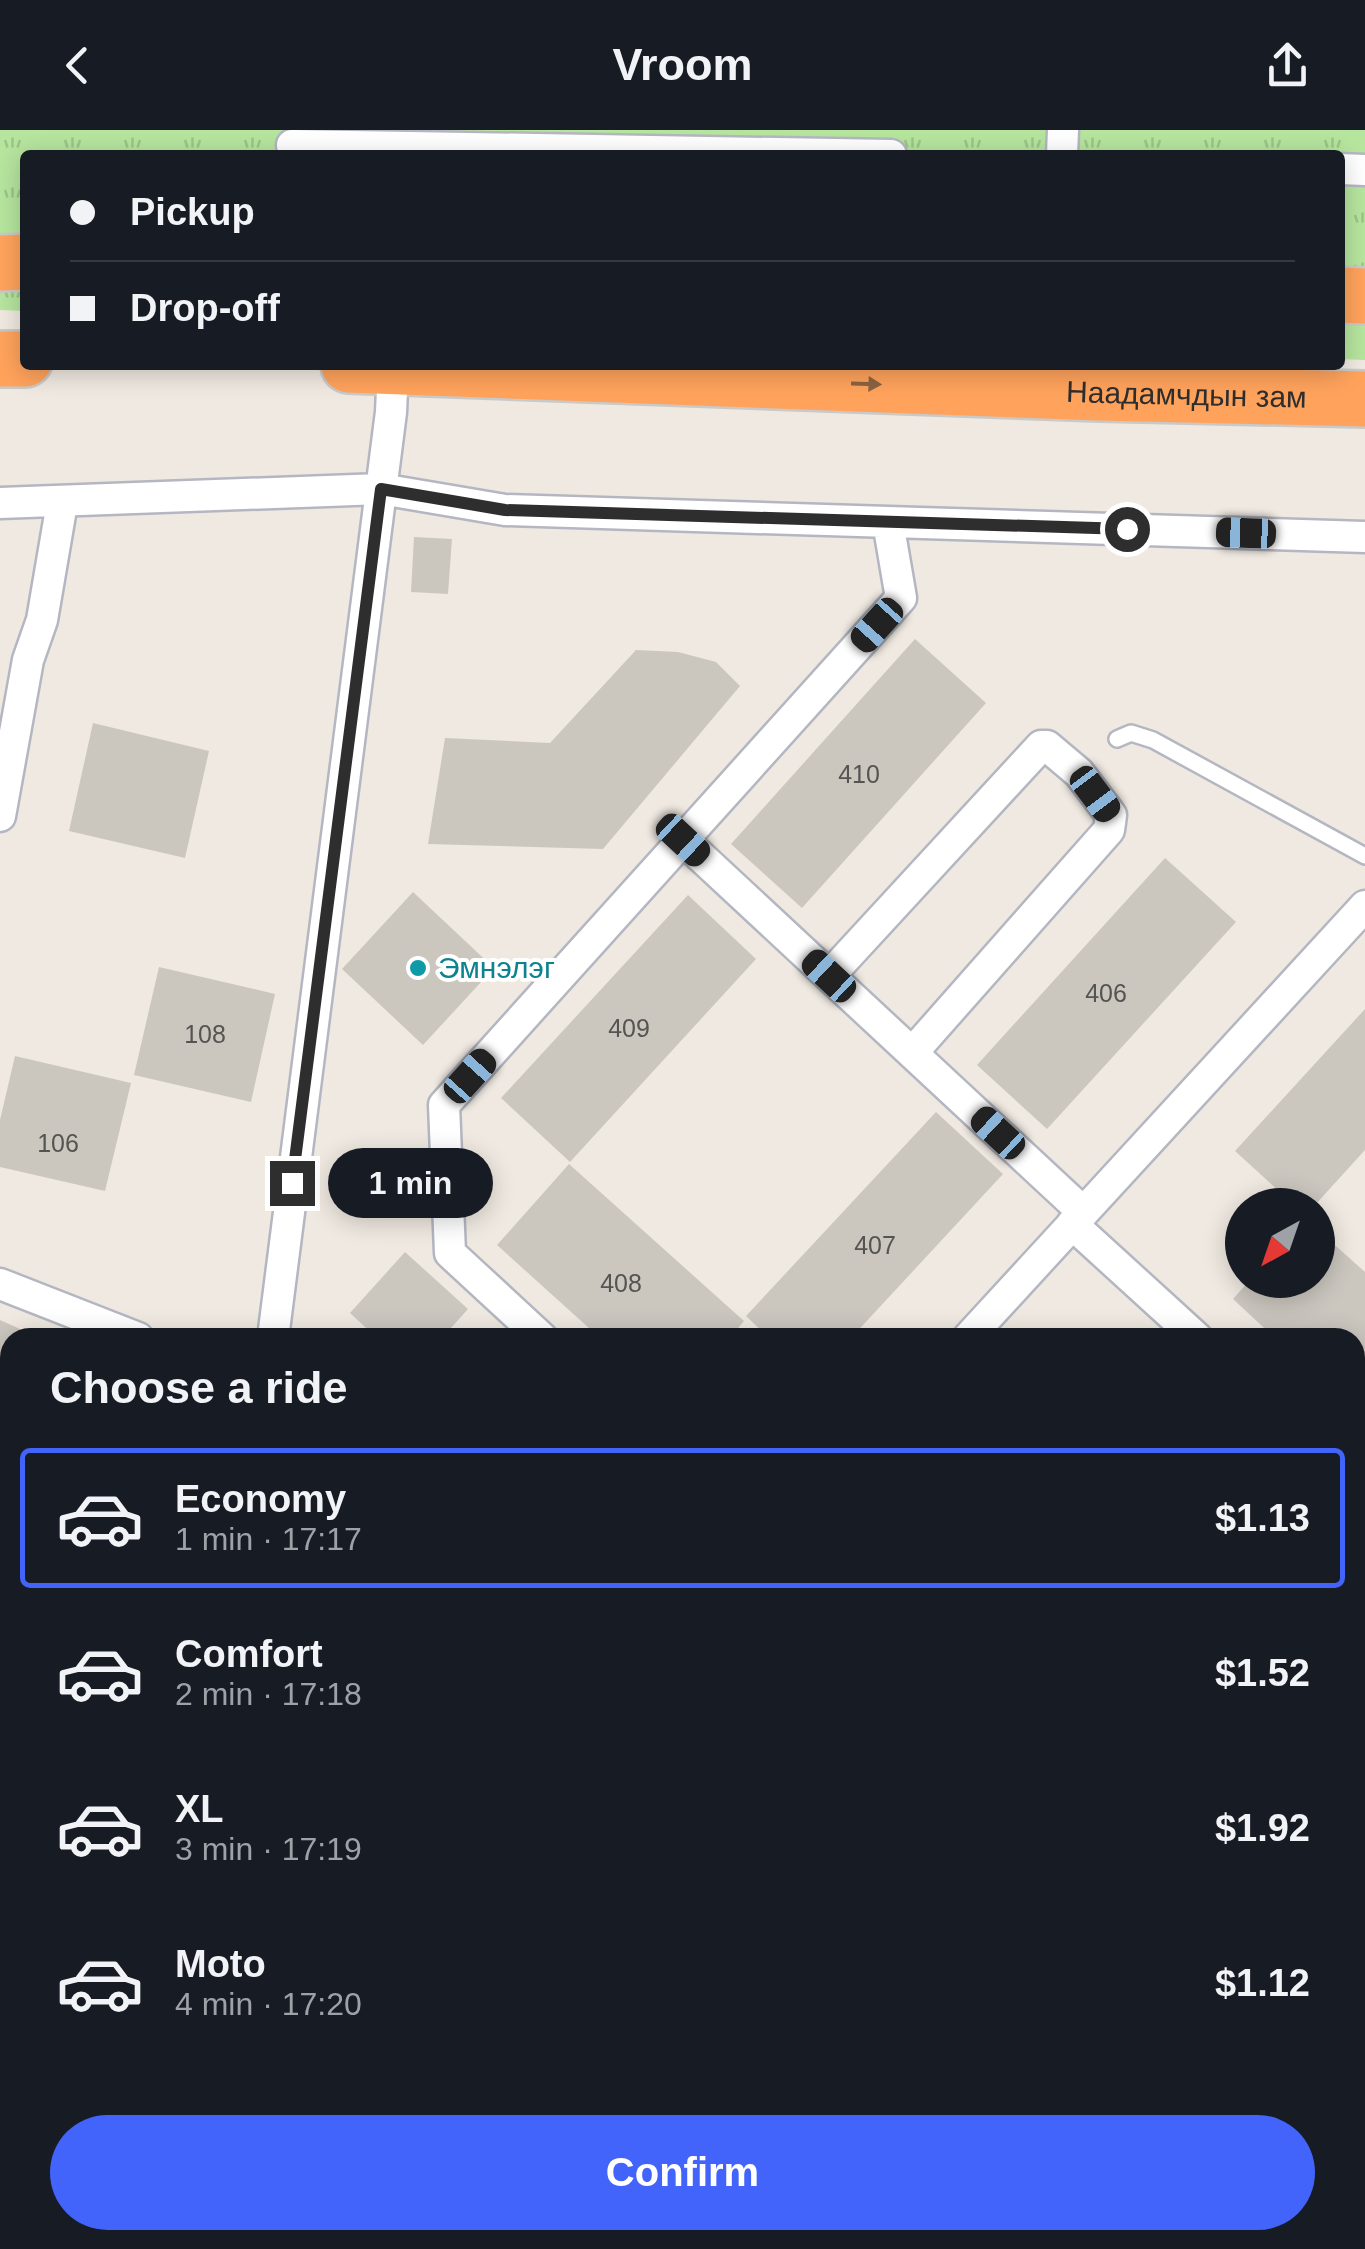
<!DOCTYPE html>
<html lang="en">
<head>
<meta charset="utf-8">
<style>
	:root { --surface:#171b24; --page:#242831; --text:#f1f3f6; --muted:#9ea1a6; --line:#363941; --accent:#4264fb }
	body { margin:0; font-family:Arial,sans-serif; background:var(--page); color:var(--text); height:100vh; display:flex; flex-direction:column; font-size:38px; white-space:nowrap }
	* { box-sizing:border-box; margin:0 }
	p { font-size:32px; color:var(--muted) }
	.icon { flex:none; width:55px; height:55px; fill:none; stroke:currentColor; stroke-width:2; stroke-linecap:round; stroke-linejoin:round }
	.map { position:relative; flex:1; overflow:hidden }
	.details { position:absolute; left:0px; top:1198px; width:1365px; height:922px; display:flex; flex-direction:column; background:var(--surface); border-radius:30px 30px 0 0; box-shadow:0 5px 25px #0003 }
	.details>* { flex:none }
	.banner { position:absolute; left:20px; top:20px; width:1325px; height:220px; border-radius:10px; box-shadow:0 5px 25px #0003; display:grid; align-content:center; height:220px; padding:0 50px; background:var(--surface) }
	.needle { width:65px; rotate:220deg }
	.tools { position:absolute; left:1225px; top:1058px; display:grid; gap:20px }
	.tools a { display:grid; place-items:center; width:110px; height:110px; border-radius:50%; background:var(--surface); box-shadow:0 5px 25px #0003; font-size:50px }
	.end { position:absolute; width:45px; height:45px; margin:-22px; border:12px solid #2e2e2e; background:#fff; box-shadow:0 0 0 5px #fff }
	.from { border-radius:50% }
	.bubble { position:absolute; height:70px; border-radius:35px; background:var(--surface); box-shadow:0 5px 25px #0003; font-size:32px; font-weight:700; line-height:70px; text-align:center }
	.car { position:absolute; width:30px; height:60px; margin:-30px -15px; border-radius:12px; box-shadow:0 0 8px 2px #0007; background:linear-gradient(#222 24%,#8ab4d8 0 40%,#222 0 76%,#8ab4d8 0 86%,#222 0) }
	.banner b { display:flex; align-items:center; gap:35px; height:95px; font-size:38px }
	.banner b+b { border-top:2px solid var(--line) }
	.banner i { width:25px; height:25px; background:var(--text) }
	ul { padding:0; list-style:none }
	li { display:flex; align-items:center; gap:30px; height:140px; margin:0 20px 15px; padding:0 30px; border:5px solid transparent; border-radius:10px }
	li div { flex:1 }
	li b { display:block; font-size:38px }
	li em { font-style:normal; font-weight:700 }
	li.on { border-color:var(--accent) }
	li>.icon { width:90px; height:90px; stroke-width:1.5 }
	h2 { padding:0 50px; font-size:45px; line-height:120px }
	.action { display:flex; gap:20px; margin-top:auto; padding:20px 50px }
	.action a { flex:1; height:115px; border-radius:60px; background:var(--accent); color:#fff; font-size:40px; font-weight:700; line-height:115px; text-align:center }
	header { display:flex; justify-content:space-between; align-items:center; height:130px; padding:0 50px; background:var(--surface); font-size:45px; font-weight:700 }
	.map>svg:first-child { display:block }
	.park { fill:url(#park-tufts) }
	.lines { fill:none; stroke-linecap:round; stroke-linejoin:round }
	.river { stroke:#75cff0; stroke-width:68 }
	.building { fill:#cbc7bf }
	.lane-casing { stroke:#b4b7c1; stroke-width:20 }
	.street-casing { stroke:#b4b7c1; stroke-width:35 }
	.highway-casing { stroke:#c9c9c9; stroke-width:60 }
	.lane { stroke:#fff; stroke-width:15 }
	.street { stroke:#fff; stroke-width:30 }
	.highway { stroke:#ffa35c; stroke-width:55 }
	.oneway { fill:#8c6343 }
	.route { stroke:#2e2e2e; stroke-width:12 }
	.culture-dot { fill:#0f9aa8; stroke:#fff; stroke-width:4 }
	.labels { text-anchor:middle; stroke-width:8; stroke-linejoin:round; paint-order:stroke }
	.number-label { font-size:25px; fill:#555452 }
	.street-label { font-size:30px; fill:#2e2e2e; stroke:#fff }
	.culture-label { font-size:30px; fill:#0d838f; stroke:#fff; text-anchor:start }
</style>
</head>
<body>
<header><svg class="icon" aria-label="back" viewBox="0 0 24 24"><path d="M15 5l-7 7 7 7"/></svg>Vroom<svg class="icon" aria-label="share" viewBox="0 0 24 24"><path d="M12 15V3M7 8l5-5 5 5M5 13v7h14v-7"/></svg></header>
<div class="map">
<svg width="1365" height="2119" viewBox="0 0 1365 2119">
	<defs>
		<pattern id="park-tufts" width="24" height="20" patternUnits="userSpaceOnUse" patternTransform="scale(2.5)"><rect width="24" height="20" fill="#b6e59e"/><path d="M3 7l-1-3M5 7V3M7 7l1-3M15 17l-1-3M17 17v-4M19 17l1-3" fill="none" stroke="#9dc588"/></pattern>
	</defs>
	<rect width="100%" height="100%" fill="#efe9e1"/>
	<!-- park -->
	<path class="park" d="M0,0H1365V230L1340,229V25H25V181L0,180Z"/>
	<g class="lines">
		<!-- river -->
		<path class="river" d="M0,1633L10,1637
			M712,2110L718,2119
			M1161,2110L1179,2119"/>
	</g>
	<!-- building -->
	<path class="building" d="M414,407L452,409L448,464L411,462Z
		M915,509L986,573L802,778L731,714Z
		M636,520L678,522L716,532L740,556L603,719L428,714L445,608L550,613Z
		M93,593L209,621L185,728L69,701Z
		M1165,728L1236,792L1047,999L977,935Z
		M413,762L494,838L423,915L342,839Z
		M688,765L756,829L570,1032L501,968Z
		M159,837L275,864L251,972L134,945Z
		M1365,879V1020L1315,1075H1294L1235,1021Z
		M15,926L131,953L105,1061L0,1037V990Z
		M936,982L1003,1044L851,1208H769L746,1186Z
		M569,1034L744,1191L730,1208H600L497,1115Z
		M1318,1100L1365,1142V1288L1355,1279V1208H1275L1233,1169L1250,1150H1318Z
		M405,1122L468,1179L442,1208H377L350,1183Z
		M0,1190L40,1208H10V1279L0,1275Z
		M1355,1548L1365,1549V1628L1355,1626Z
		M1355,1716L1365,1717V1795L1355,1794Z
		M1355,1901L1365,1904V1961L1362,1975L1355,1974Z"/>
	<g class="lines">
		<!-- lane casing -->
		<g class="lane-casing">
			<path id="lane" d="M1117,609L1131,603L1153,610L1365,726
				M0,1329L10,1333"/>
		</g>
		<!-- street casing -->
		<g class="street-casing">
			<path id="street" d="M292,15L891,25
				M1062,25L1063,0
				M1340,39L1365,40
				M0,373L381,359L505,380L1365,407
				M0,686L28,530L42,490L62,373
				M683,710L1083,1082
				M829,846L1041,616H1047L1079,643L1111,685L1109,700L912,923
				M1072,1094L1197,1208
				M0,1154L138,1208
				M273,1208L391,282L393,237
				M542,1208L450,1123L444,975L901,468L888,392
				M968,1208L1365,776
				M1355,1351L1365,1360
				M0,1409L10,1414
				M1355,1659L1365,1660
				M1355,2021L1365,2024"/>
		</g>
		<!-- highway casing -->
		<g class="highway-casing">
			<g id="highway">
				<path d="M0,133L25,132"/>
				<path d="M1340,165L1365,166"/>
				<path d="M0,229H25"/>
				<path id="s1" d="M349,235L1100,263L1365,269"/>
			</g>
		</g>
		<!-- lane -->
		<use href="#lane" class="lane"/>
		<!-- street -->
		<use href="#street" class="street"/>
		<!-- highway -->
		<use href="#highway" class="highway"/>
	</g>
	<!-- one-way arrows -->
	<defs><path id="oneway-solid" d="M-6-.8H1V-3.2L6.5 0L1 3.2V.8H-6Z" transform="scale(2.5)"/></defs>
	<use class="oneway" href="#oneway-solid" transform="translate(866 254) rotate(2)"/>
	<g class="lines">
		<!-- route -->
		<path class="route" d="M292,1053L381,359L505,380L1127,399"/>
	</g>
	<!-- markers -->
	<circle class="culture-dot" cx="418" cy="838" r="10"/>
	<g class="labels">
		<!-- number labels -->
		<g class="number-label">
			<text x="859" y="653">410</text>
			<text x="1106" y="872">406</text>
			<text x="629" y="907">409</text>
			<text x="205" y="913">108</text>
			<text x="58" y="1022">106</text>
			<text x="875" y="1124">407</text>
			<text x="621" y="1162">408</text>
		</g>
		<!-- street labels -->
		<g class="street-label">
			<text dy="10" stroke="none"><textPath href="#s1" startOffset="838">Наадамчдын зам</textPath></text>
		</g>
		<!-- culture labels -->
		<g class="culture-label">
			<text x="438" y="848">Эмнэлэг</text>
		</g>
	</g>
</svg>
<div class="tools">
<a><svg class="needle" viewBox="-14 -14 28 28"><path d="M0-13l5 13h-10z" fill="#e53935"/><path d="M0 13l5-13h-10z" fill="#9ea1a6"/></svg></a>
</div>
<i class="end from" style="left:1127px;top:399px"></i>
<i class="end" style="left:292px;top:1053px"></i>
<div class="bubble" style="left:328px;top:1018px;width:165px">1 min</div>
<i class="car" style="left:1246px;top:403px;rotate:272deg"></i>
<i class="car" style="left:877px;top:495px;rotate:222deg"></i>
<i class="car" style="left:1095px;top:664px;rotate:143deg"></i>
<i class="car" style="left:683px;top:710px;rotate:133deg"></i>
<i class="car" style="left:829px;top:846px;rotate:313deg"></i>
<i class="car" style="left:470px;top:946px;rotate:42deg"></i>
<i class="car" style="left:998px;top:1003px;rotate:313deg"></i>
<div class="banner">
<b><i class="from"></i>Pickup</b>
<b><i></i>Drop-off</b>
</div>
<section class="details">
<h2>Choose a ride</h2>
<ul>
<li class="on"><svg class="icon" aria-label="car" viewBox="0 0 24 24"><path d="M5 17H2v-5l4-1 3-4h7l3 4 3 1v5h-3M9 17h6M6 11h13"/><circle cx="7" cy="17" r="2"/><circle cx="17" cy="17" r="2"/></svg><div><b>Economy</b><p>1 min · 17:17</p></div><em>$1.13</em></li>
<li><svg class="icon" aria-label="car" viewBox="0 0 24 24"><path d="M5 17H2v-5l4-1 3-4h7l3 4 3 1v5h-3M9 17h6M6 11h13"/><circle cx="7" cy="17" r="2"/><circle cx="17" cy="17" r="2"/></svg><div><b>Comfort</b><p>2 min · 17:18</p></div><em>$1.52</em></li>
<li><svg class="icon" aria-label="car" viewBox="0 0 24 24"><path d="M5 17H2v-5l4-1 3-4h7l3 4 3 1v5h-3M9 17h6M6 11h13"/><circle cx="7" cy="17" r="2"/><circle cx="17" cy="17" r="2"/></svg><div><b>XL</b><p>3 min · 17:19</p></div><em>$1.92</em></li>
<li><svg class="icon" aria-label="car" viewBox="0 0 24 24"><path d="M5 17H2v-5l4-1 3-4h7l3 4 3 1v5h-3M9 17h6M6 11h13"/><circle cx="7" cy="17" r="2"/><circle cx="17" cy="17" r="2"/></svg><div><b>Moto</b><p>4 min · 17:20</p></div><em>$1.12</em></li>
</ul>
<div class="action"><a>Confirm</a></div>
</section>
</div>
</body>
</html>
